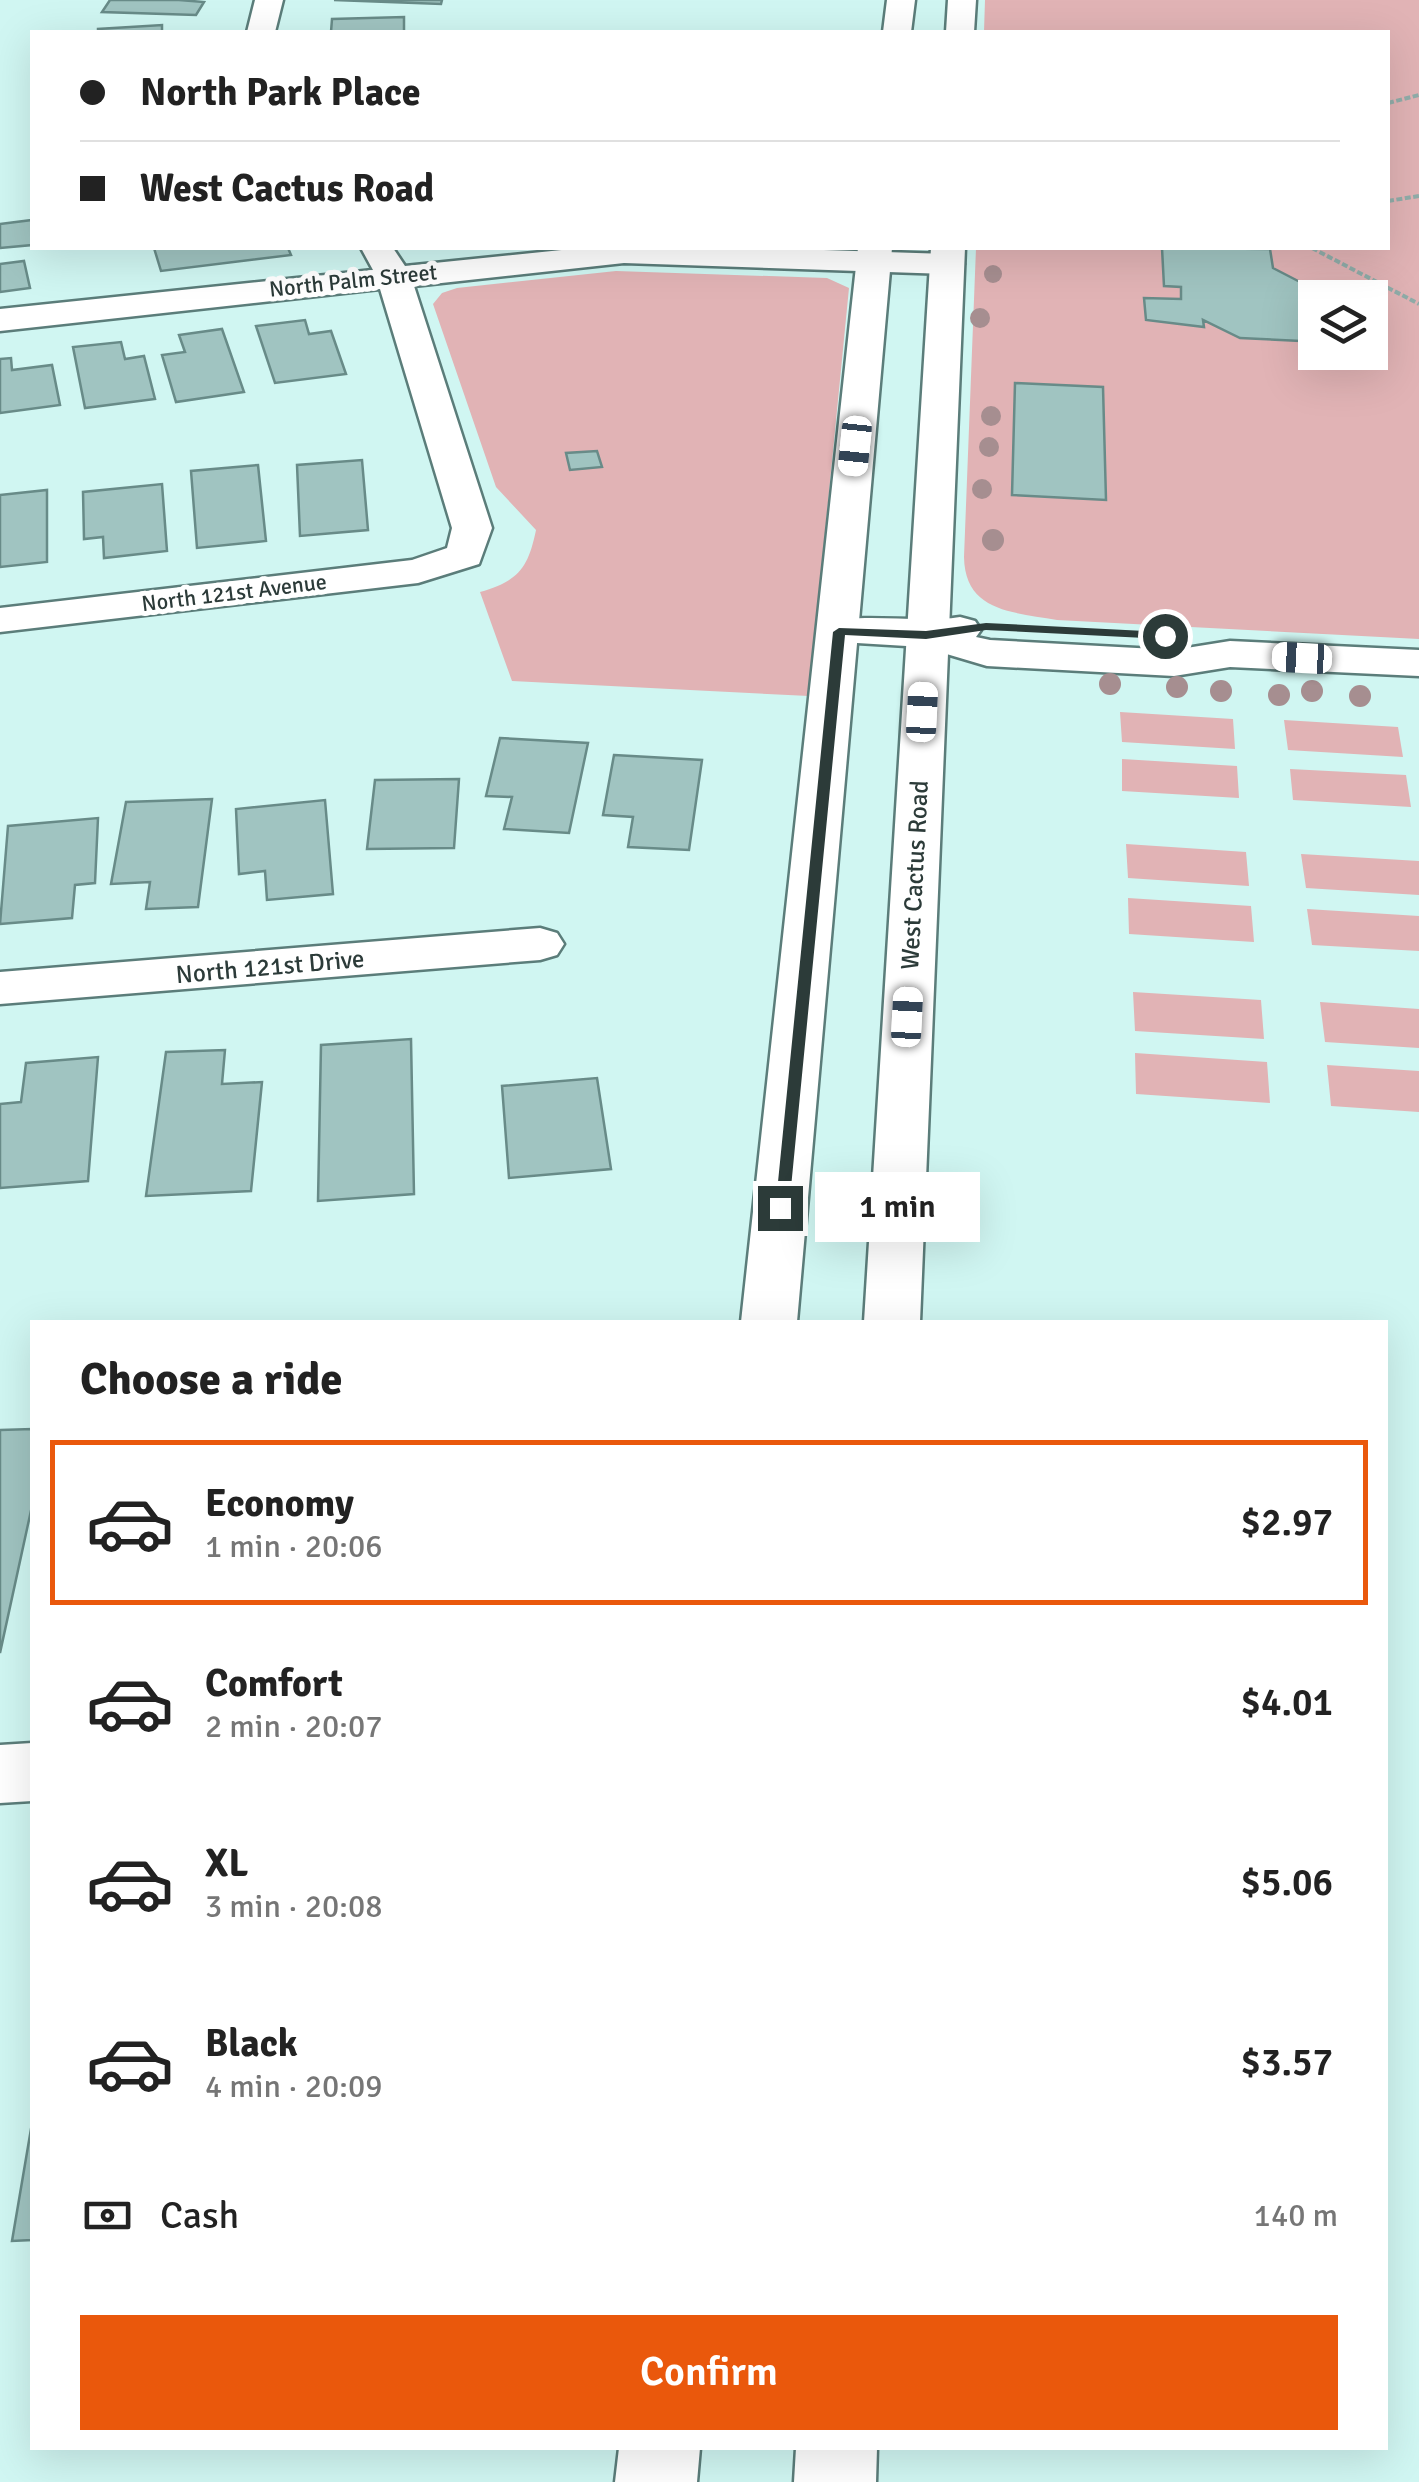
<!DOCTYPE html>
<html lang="en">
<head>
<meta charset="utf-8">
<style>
	:root { --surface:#fff; --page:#f2f2f2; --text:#222; --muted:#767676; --line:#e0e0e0; --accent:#ea580c }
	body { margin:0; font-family:Signika,sans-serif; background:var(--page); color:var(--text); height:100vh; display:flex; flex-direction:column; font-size:38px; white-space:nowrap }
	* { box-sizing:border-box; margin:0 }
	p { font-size:32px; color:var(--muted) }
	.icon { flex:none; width:55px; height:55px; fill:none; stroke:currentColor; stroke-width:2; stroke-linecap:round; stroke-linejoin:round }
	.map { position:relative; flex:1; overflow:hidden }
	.panel { position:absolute; left:30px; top:1320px; width:1358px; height:1130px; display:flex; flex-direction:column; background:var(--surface); border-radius:0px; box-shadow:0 10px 40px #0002 }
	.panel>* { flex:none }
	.banner { position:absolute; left:30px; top:30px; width:1360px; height:220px; border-radius:0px; box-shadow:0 10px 40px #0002; display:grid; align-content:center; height:220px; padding:0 50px; background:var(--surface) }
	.controls { position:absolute; left:1298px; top:280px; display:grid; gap:20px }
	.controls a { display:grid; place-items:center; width:90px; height:90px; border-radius:0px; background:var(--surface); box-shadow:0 10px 40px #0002; font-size:50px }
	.end { position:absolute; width:45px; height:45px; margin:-22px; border:12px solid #2c3b39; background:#fff; box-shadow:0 0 0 5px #fff }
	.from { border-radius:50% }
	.bubble { position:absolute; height:70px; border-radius:0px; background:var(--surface); box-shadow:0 10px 40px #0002; font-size:32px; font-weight:600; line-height:70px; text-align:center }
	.car { position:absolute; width:30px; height:60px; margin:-30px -15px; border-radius:12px; box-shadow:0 0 8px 2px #0007; background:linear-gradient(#fff 24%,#345 0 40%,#fff 0 76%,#345 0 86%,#fff 0) }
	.banner b { display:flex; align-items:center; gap:35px; height:95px; font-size:38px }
	.banner b+b { border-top:2px solid var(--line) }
	.banner i { width:25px; height:25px; background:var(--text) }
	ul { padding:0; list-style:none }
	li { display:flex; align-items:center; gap:30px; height:165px; margin:0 20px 15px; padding:0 30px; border:5px solid transparent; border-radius:0px }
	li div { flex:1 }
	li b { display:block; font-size:38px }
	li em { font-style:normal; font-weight:600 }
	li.active { border-color:var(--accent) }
	li>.icon { width:90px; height:90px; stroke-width:1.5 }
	h2 { padding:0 50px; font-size:45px; line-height:120px }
	.pay { display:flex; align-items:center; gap:25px; height:110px; padding:0 50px; font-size:38px }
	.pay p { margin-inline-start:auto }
	.primary-button { display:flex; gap:20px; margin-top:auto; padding:20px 50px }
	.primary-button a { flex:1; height:115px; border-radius:0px; background:var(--accent); color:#fff; font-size:40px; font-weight:600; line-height:115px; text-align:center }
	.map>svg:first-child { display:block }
	.green { fill:#e1b3b5; fill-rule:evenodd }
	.building { fill:#a0c4c1; stroke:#688b88; stroke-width:2.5 }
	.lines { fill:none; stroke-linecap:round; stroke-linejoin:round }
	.minor-casing { stroke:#5b7d7a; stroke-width:5 }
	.tertiary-casing { stroke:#5b7d7a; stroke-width:5 }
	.path { stroke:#90ada9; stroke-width:4; stroke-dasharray:6 2.5; stroke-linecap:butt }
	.minor { fill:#fff; fill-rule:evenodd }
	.tertiary { fill:#fff; fill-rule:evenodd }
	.tree { fill:#a68e90 }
	.route { fill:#2c3b39 }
	.labels { text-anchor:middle; stroke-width:10; stroke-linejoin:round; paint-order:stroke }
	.far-street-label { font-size:22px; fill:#2c3b39; stroke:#fff }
	.street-label { font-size:25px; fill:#2c3b39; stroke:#fff }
</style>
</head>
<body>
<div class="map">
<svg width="1419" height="2482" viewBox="0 0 1419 2482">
	<rect width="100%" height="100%" fill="#d0f6f2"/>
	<!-- green -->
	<path class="green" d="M985,0H1419V639L1057,620C1013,612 965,612 964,557L976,248H1388V32H984ZM1315,298H1370V352H1315Z
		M616,271L827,278L849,288L809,696L512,681L480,592C518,581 528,569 536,530L496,487L433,304L442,293L457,288Z
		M1120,712L1233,719L1235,749L1122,742Z
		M1284,720L1398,727L1403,757L1288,750Z
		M1122,759L1237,766L1239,798L1122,791Z
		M1290,769L1406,775L1411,807L1293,800Z
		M1126,844L1246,852L1249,886L1128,878Z
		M1301,854L1419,861V895L1306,888Z
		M1128,898L1251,906L1254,942L1129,934Z
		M1307,909L1419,916V951L1312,945Z
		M1133,992L1261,1000L1264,1039L1135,1031Z
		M1320,1002L1419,1009V1048L1325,1042Z
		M1135,1053L1267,1062L1270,1103L1136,1094Z
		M1327,1065L1419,1071V1112L1331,1106Z"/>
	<!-- building -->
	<path class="building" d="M110,0H179L204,2L196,15L102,12Z
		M334,0H442L441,4Z
		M404,17V32H331L332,19Z
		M162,25V32H193H98V29Z
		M32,220V245L0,248V224Z
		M154,248H288L291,255L161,271Z
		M1162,248L1270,249L1273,268L1331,298H1315V338L1301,341L1240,338L1203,320L1204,327L1146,320L1144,298L1181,299V287L1164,286Z
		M24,261L30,288L0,292V264Z
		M305,320L309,334L331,331L346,374L275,383L256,326Z
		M222,329L244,392L176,402L162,355L185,352L179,335Z
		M121,342L125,359L144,356L155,399L85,408L73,347Z
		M11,358L12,370L52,365L60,405L0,413V359Z
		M1015,383L1103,387L1106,500L1012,495Z
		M597,451L602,467L570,470L566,453Z
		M362,460L368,530L300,536L297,465Z
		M258,465L266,541L197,548L191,471Z
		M162,484L167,551L104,558L103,537L84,539L83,492Z
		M47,490V562L0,567V495Z
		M500,738L588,743L569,833L504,829L512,797L486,796Z
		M614,755L702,760L689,850L628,847L633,817L603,815Z
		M459,779L454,848L367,849L375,780Z
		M212,799L198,907L146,909L150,882L111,884L126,802Z
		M325,800L333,894L267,900L265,871L239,874L236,809Z
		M98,818L95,883L75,885L72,918L0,924L8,826Z
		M411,1039L414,1194L318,1201L321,1045Z
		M225,1050L222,1084L262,1082L251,1191L146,1196L166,1052Z
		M98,1057L88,1181L0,1188V1104L21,1102L26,1063Z
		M597,1078L611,1169L509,1178L502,1086Z
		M32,1429V1506L0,1653V1430Z
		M32,2123V2240L12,2241Z"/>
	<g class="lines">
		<!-- minor casing -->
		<g class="minor-casing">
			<path id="minor" d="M255,0H283L275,32H247Z
				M361,248H393L405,266L581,248H760L947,254L959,257L964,264L959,271L947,274L624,263L414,286L492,528L479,564L418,583L0,632V608L412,560L447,548L452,528L380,289L0,331V309L373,270Z
				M960,617L975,621L981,630L976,637L990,640L1174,650L1230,641L1419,650V676L1230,667L1174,676L987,666L923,647L824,641L818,632L824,623C867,612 915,624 960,617Z
				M540,928L557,933L564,944L557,955L540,960L0,1004V972Z
				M32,1743V1801L0,1803V1745Z"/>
		</g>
		<!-- tertiary casing -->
		<g class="tertiary-casing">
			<path id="tertiary" d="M887,0H915L911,32H883Z
				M948,0H976L974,32H946Z
				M858,248H892L797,1322H741Z
				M931,248H965L920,1322H864Z
				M619,2448H700L697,2482H615Z
				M796,2448H877L876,2482H794Z"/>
		</g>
		<!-- path -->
		<path class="path" d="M1388,103L1419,95
			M1388,201L1419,196
			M1312,248L1419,304"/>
		<!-- minor -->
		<use href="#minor" class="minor"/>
		<!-- tertiary -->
		<use href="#tertiary" class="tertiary"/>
	</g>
	<!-- trees -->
	<g class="tree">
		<circle cx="993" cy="274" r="9"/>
		<circle cx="980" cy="318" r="10"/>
		<circle cx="991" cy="416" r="10"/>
		<circle cx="989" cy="447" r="10"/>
		<circle cx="982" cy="489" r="10"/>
		<circle cx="993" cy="540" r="11"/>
		<circle cx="1110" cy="684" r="11"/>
		<circle cx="1177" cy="687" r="11"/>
		<circle cx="1221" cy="691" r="11"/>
		<circle cx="1312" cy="691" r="11"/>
		<circle cx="1279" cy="695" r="11"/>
		<circle cx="1360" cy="696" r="11"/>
	</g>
	<!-- route -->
	<path class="route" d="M986,623L1165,632L1171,636L1165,639L986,630L926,639L845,635L789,1208L786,1212H775L833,632L839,628L926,631Z"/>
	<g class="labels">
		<!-- far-street labels -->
		<g class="far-street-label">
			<text transform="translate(353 280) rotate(-6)" y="8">North Palm Street</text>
			<text transform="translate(234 592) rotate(-7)" y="8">North 121st Avenue</text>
		</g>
		<!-- street labels -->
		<g class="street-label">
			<text transform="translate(914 875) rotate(-87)" y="9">West Cactus Road</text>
			<text transform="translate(270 966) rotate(-5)" y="9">North 121st Drive</text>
		</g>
	</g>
</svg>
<div class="controls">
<a><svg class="icon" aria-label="layers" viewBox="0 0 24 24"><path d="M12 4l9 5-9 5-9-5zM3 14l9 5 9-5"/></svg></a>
</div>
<i class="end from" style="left:1165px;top:636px"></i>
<i class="end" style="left:780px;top:1208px"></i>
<div class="bubble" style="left:815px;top:1172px;width:165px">1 min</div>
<i class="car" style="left:855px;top:446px;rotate:186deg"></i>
<i class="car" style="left:1302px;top:658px;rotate:273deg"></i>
<i class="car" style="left:922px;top:712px;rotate:3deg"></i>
<i class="car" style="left:907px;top:1017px;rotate:3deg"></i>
<div class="banner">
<b><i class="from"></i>North Park Place</b>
<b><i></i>West Cactus Road</b>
</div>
<section class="panel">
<h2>Choose a ride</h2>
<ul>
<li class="active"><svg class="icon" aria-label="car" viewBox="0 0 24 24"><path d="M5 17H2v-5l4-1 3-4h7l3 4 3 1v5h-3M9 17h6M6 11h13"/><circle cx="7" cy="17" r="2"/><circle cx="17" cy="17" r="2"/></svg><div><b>Economy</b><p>1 min · 20:06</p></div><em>$2.97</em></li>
<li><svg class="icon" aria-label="car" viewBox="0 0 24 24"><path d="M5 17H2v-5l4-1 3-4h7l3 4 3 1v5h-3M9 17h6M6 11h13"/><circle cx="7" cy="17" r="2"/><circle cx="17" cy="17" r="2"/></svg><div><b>Comfort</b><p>2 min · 20:07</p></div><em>$4.01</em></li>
<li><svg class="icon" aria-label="car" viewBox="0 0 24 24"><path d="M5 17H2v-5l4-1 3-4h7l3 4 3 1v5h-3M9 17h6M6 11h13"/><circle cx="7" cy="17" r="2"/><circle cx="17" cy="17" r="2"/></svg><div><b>XL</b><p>3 min · 20:08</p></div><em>$5.06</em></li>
<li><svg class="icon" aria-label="car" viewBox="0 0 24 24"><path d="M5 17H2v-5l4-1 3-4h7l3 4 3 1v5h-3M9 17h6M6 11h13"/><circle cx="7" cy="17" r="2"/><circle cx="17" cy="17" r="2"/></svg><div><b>Black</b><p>4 min · 20:09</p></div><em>$3.57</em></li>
</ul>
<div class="pay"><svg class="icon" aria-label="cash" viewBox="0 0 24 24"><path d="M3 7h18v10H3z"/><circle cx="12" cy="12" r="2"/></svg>Cash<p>140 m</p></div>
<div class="primary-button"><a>Confirm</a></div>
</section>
</div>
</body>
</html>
